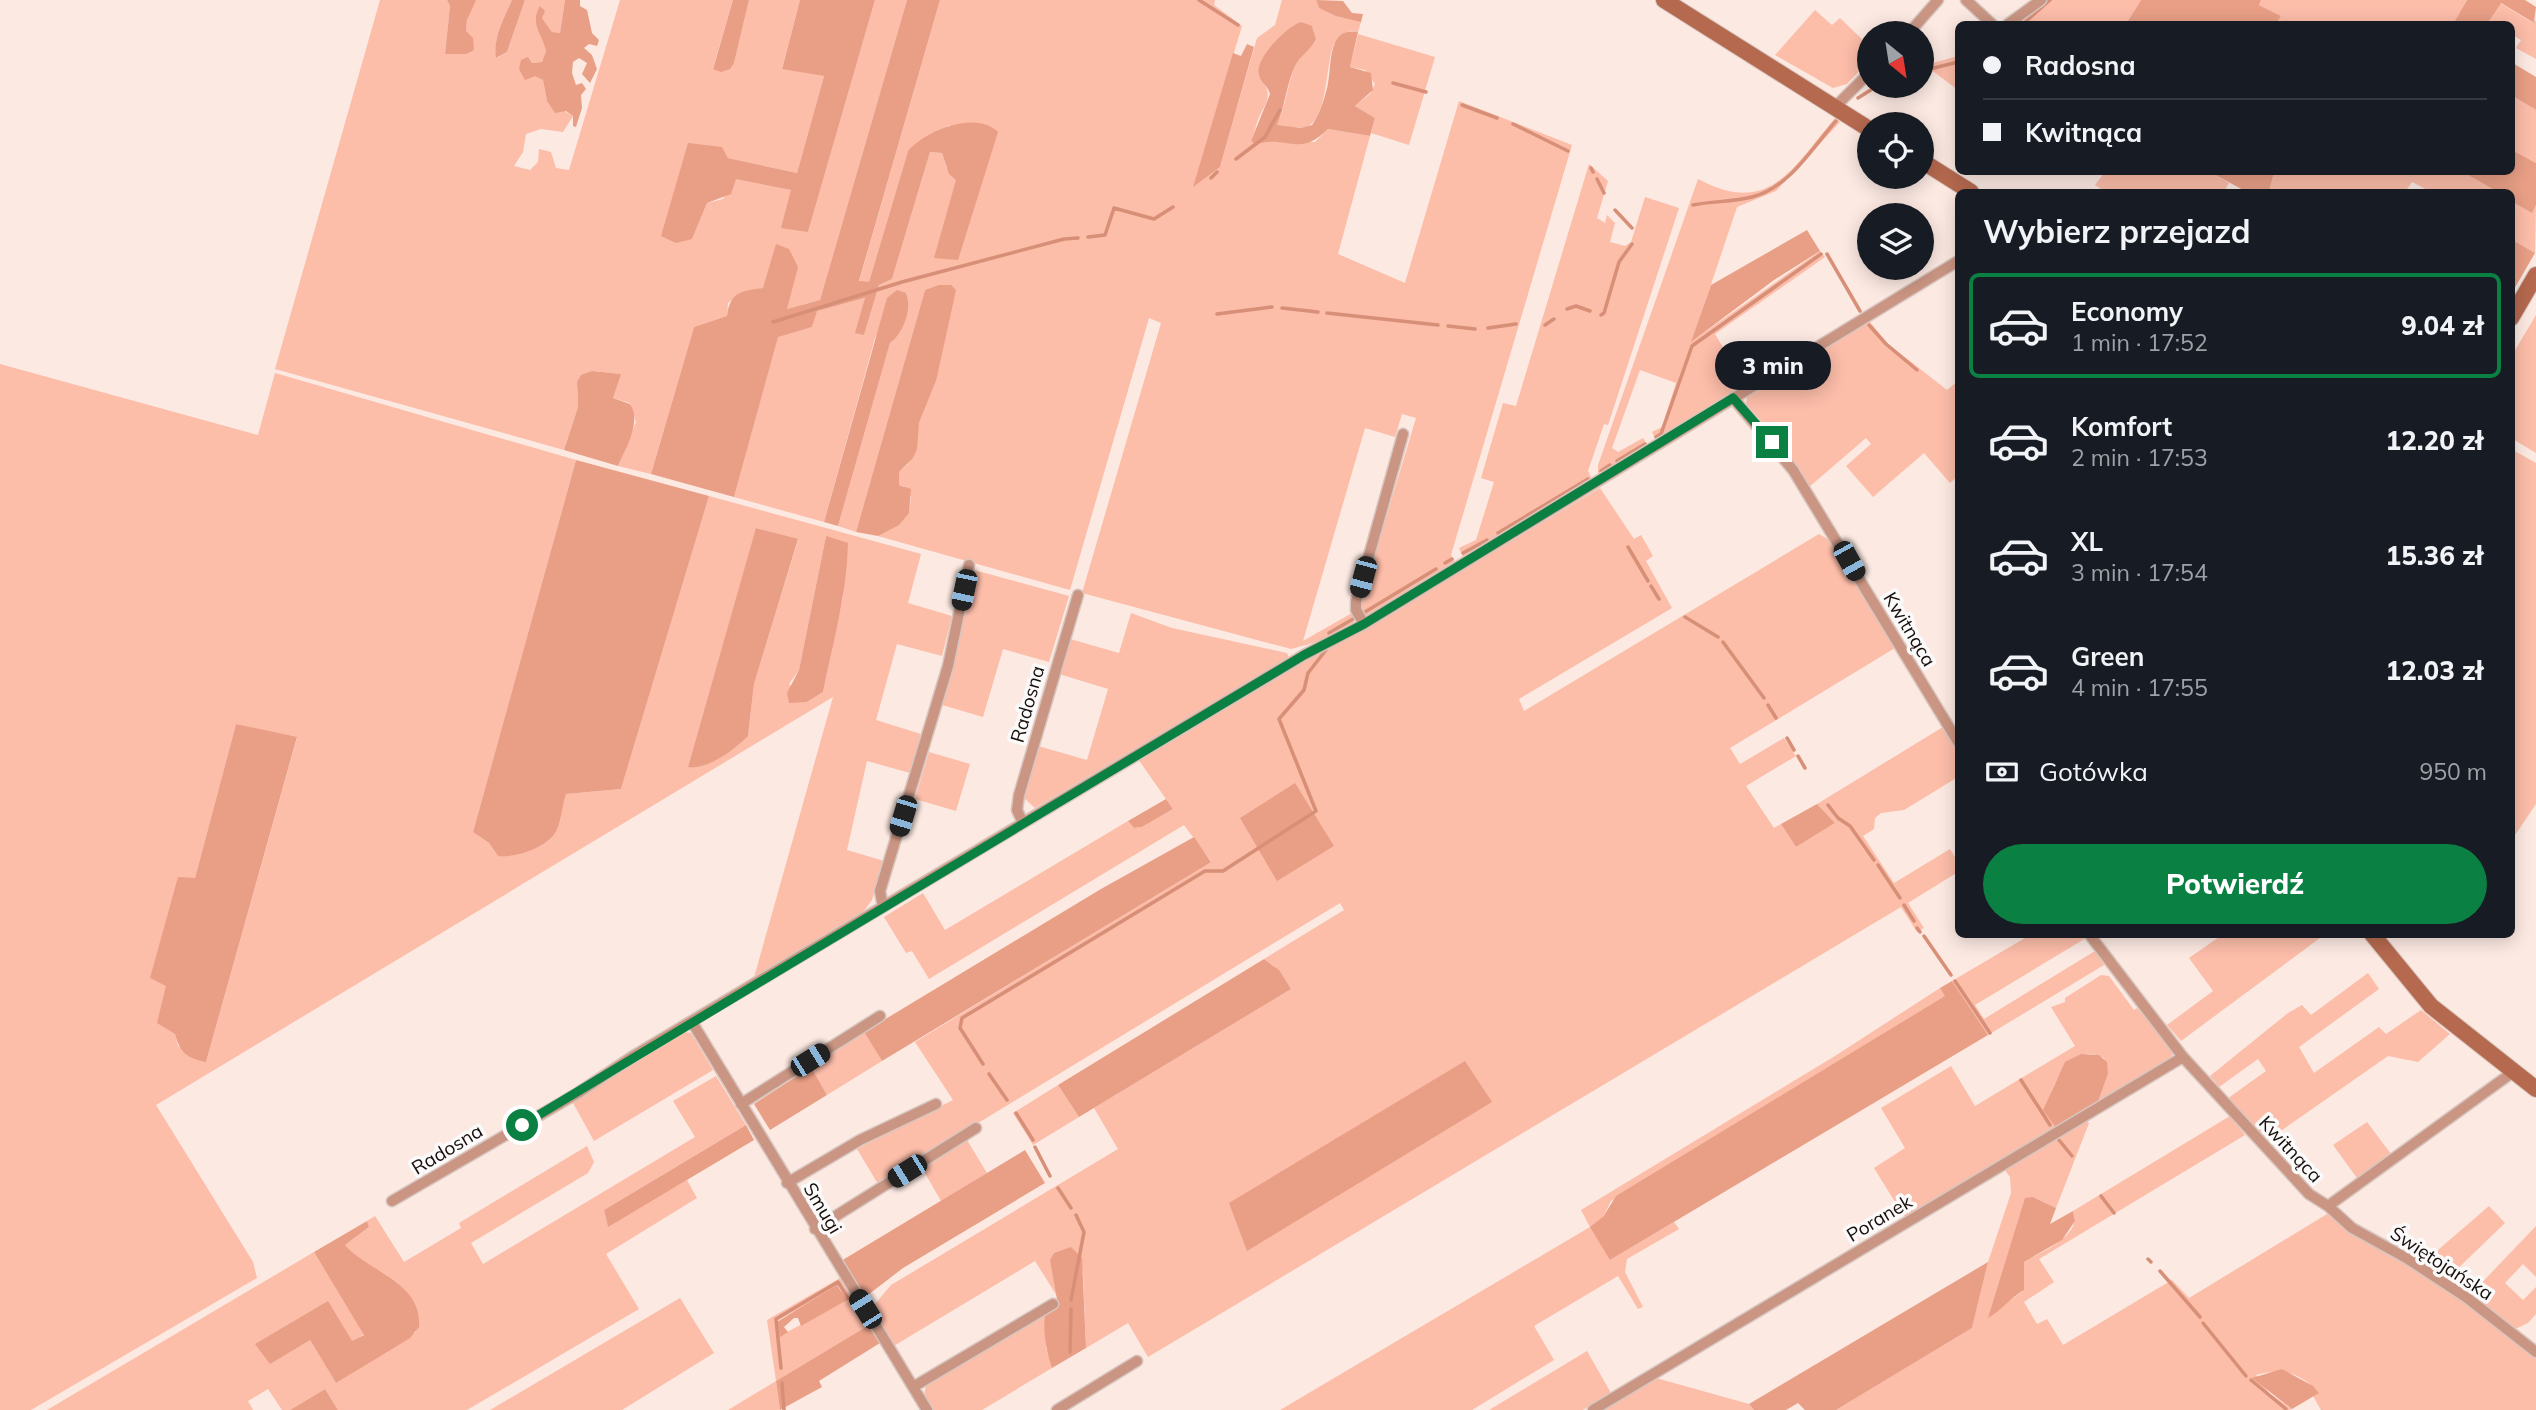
<!DOCTYPE html>
<html lang="pl">
<head>
<meta charset="utf-8">
<style>
	:root { --surface:#171b24; --page:#242831; --text:#f1f3f6; --muted:#9ea1a6; --line:#363941; --accent:#0b8043 }
	body { margin:0; font-family:Mulish,sans-serif; background:var(--page); color:var(--text); height:100vh; display:flex; flex-direction:column; font-size:26px; white-space:nowrap }
	* { box-sizing:border-box; margin:0 }
	p { font-size:23px; color:var(--muted) }
	.icon { flex:none; width:38px; height:38px; fill:none; stroke:currentColor; stroke-width:2; stroke-linecap:round; stroke-linejoin:round }
	.map { position:relative; flex:1; overflow:hidden }
	.sheet { position:absolute; left:1955px; top:189px; width:560px; height:749px; display:flex; flex-direction:column; background:var(--surface); border-radius:10px; box-shadow:0 4px 18px #0003 }
	.sheet>* { flex:none }
	.top-card { position:absolute; left:1955px; top:21px; width:560px; height:154px; border-radius:10px; box-shadow:0 4px 18px #0003; display:grid; align-content:center; height:154px; padding:0 28px; background:var(--surface) }
	.needle { width:46px; rotate:150deg }
	.buttons { position:absolute; left:1857px; top:21px; display:grid; gap:14px }
	.buttons a { display:grid; place-items:center; width:77px; height:77px; border-radius:50%; background:var(--surface); box-shadow:0 4px 18px #0003; font-size:35px }
	.end { position:absolute; width:32px; height:32px; margin:-16px; border:9px solid #0b8043; background:#fff; box-shadow:0 0 0 4px #fff }
	.from { border-radius:50% }
	.bubble { position:absolute; height:49px; border-radius:24px; background:var(--surface); box-shadow:0 4px 18px #0003; font-size:23px; font-weight:800; line-height:49px; text-align:center }
	.car { position:absolute; width:21px; height:42px; margin:-21px -10px; border-radius:9px; box-shadow:0 0 5px 2px #0007; background:linear-gradient(#222 24%,#8ab4d8 0 40%,#222 0 76%,#8ab4d8 0 86%,#222 0) }
	.top-card b { display:flex; align-items:center; gap:24px; height:66px; font-size:26px }
	.top-card b+b { border-top:2px solid var(--line) }
	.top-card i { width:18px; height:18px; background:var(--text) }
	ul { padding:0; list-style:none }
	li { display:flex; align-items:center; gap:21px; height:105px; margin:0 14px 10px; padding:0 14px; border:4px solid transparent; border-radius:10px }
	li div { flex:1 }
	li b { display:block; font-size:26px }
	li em { font-style:normal; font-weight:800 }
	li.current { border-color:var(--accent) }
	li>.icon { width:63px; height:63px; stroke-width:1.5 }
	h2 { padding:0 28px; font-size:32px; line-height:84px }
	.pay { display:flex; align-items:center; gap:18px; height:77px; padding:0 28px; font-size:26px }
	.pay p { margin-inline-start:auto }
	.button { display:flex; gap:14px; margin-top:auto; padding:14px 28px }
	.button a { flex:1; height:80px; border-radius:42px; background:var(--accent); color:#fff; font-size:28px; font-weight:800; line-height:80px; text-align:center }
	.map>svg:first-child { display:block }
	.green { fill:#fcbda9; fill-rule:evenodd }
	.forest { fill:#e89f86 }
	.lines { fill:none; stroke-linecap:round; stroke-linejoin:round }
	.stream { stroke:#d88f77; stroke-width:3.5 }
	.street-casing { stroke:#d7c6bf; stroke-width:13 }
	.secondary-casing { stroke:#d7c6bf; stroke-width:18 }
	.street { stroke:#ca9583; stroke-width:10 }
	.secondary { stroke:#b5694f; stroke-width:16 }
	.route { stroke:#0b8043; stroke-width:9 }
	.labels { text-anchor:middle; stroke-width:7; stroke-linejoin:round; paint-order:stroke }
	.street-label { font-size:19px; fill:#170d09; stroke:#fafafa }
</style>
</head>
<body>
<div class="map">
<svg width="2536" height="1410" viewBox="0 0 2536 1410">
	<rect width="100%" height="100%" fill="#fce9e2"/>
	<!-- green -->
	<path class="green" d="M380,0H447L450,6L445,54H466C466,36 464,14 476,0H512C504,19 492,36 497,58L507,52L525,0H565L560,33L552,32L542,18L540,6L546,51L542,62L532,63L529,57L535,75L543,80L547,101L573,116L563,132L541,129L526,134L523,152L514,166L530,170L538,162L539,149L551,152L556,168L569,170L620,0H733L713,68L734,63L749,0H800L782,68L824,76L797,173L728,158L725,153L692,239L707,203L723,199L736,178L791,190L808,232L875,0H907L820,300L787,309L763,288L743,292L728,303L727,316L694,327L651,474L618,466L636,422L630,403L613,398L620,374L592,371L577,388L578,407L564,450L275,369Z
		M940,0H1215L1214,5L1242,26L1194,185L1220,167L1257,38L1275,25L1282,0H1316L1319,8L1361,22L1358,32L1350,31L1334,44C1325,63 1329,119 1305,128L1276,126C1286,106 1287,86 1295,66C1300,56 1311,50 1316,39L1312,26C1286,41 1266,43 1259,75C1271,93 1270,96 1260,115C1256,122 1255,133 1251,141L1315,142L1328,129L1370,136L1338,254L1405,283L1459,101L1572,145L1451,555L1455,562L1446,570L1367,618L1359,608L1416,418L1402,414L1395,437L1365,428L1303,641L1352,613L1355,626L1331,638L1291,649L1082,593L1161,323L1149,318L1070,590L878,536L909,513L911,497L904,486L899,485V472L908,464L919,423L936,381L938,285L925,290L856,532L838,526L890,343C903,334 913,309 906,293L875,338L824,522L734,497L778,336L812,327L816,311L866,298L864,335L879,285L892,279L930,152L942,153L947,169L950,125L908,151L869,282H859Z
		M2045,0H2141L2126,24H2019Z
		M2261,0H2467L2453,24H2276L2281,16L2259,5Z
		M2500,3L2533,23L2536,20V59L2516,48L2521,40L2511,34V24H2495L2489,21Z
		M1815,10L1832,25L1840,18L1869,46V61L1847,84L1833,88L1775,55Z
		M1358,34L1435,57L1409,145L1371,133L1375,118L1355,106L1370,94L1375,84L1365,70L1350,67Z
		M1958,56V90L1934,72L1922,76V66Z
		M2511,95L2536,110V163L2514,151L2511,155Z
		M1835,118L1840,122L1776,191L1737,207L1692,341L1820,251L1825,257L1715,334L1745,384L1656,440L1652,432L1662,427L1676,383L1640,370L1612,448L1618,452L1643,438L1649,447L1598,475V465L1698,179C1770,218 1793,167 1835,118Z
		M1589,164L1608,181L1597,218L1605,223L1607,215L1615,223L1610,242L1625,246L1631,242L1645,197L1679,208L1608,425L1604,424L1588,471L1592,479L1463,557L1459,548L1476,540L1494,482L1481,478L1503,403L1516,406Z
		M2105,172H2210L2229,183L2224,192H2106L2095,185Z
		M2274,172H2470L2468,175L2498,192H2431L2412,182L2405,192H2269Z
		M2511,201L2531,212L2536,205L2535,253L2511,239Z
		M2536,315V453L2511,438V357Z
		M1870,322L1887,343L1947,390L1958,381V476L1950,483L1924,453L1873,497L1846,466L1871,444L1866,438L1808,488L1769,430L1746,404L1747,396Z
		M0,364L258,435L275,373L576,460L473,832L489,843L498,856L566,794L621,789L709,496L921,554L908,603L952,616L942,656L897,644L876,720L921,734L910,773L867,761L847,850L884,861L872,900L860,916L753,981L833,697L156,1105L253,1262L257,1278L31,1410H0ZM757,528L798,540L754,684L748,736L688,767ZM826,536L843,597L823,692L807,702L789,684L799,670ZM236,724L297,738L206,1062L178,1046L175,1034L158,1023L167,985L150,978L195,878Z
		M2511,449L2536,463V804L2513,838Z
		M1600,488L1634,539L1641,535L1653,556L1646,561L1672,608L1519,699L1524,711L1819,534L1831,541L1895,648L1730,748L1740,764L1784,738L1796,756L1746,786L1774,828L1781,824L1796,847L1835,823L1817,804L1943,727L1958,750V777L1904,810L1881,813L1875,818L1874,829L1863,836L1894,883L1950,849L1958,862V872L1908,903L1924,928L1917,932L1901,907L1148,1357L1128,1323L1086,1348L1083,1271L1050,1259L1057,1296L1035,1261L892,1347L870,1310L891,1285L1118,1149L1094,1108L1291,989L1274,966L1264,959L1344,910L1340,903L878,1184L857,1149L953,1100L915,1042L1211,861L1184,825L929,979L912,951L906,953L884,917L923,893L945,930L1128,821L1134,828L1142,827L1173,809L1138,759L1318,651L1369,626Z
		M974,570L1069,596L1049,662L1003,649L983,717L942,705Z
		M1131,613L1172,628L1287,653L1289,658L1035,808L1023,797L1038,746L1087,760L1108,689L1059,674L1070,639L1119,653Z
		M929,752L970,764L956,811L915,799Z
		M2030,935H2084L2086,938L1975,1005L1984,1019L2095,951L2104,965L1988,1035L1952,981Z
		M2222,935H2324L2181,1041L2167,1025L2213,991L2189,958Z
		M2368,973L2379,989L2299,1047L2314,1073L2379,1027L2386,1034L2421,1010L2450,1034L2418,1062L2388,1056L2265,1142L2227,1099L2266,1071L2258,1059L2219,1087L2210,1076L2288,1013L2302,1005L2311,1015Z
		M2101,975L2109,976L2134,1010L2137,1008L2173,1049L2172,1057L2098,1102L2108,1074L2104,1058C2067,1040 2055,1084 2044,1110L2056,1128L1905,1218L1874,1168L1905,1148L1881,1108L1951,1066L1975,1106L2075,1046L2051,1007L2065,1002V998Z
		M1940,988L1946,996L1611,1201L1603,1217L1610,1260L1674,1222L1679,1229L1627,1259L1625,1272L1643,1307L1638,1309L1618,1276L1534,1326L1554,1360L1472,1410H1280L1590,1227L1581,1210L1835,1056Z
		M685,1032L691,1033L713,1070L594,1141L573,1103L574,1100Z
		M864,1032L882,1061L827,1095L811,1067Z
		M716,1076L746,1125L604,1210L608,1226L687,1180L697,1198L606,1254L639,1309L467,1410H338L325,1389L290,1410H282L268,1389L248,1401L253,1410H47L314,1252L364,1334L352,1342L310,1340L336,1383L416,1332C414,1322 414,1307 410,1298C399,1276 362,1266 345,1245L369,1227L367,1221L375,1216L404,1262L461,1228L459,1223L587,1146L594,1162L588,1173L471,1243L483,1264L695,1137L673,1101Z
		M1058,1085L1079,1117L1033,1145L1013,1113Z
		M2230,1116L2245,1135L2039,1259L2054,1282L2024,1302L2037,1324L2047,1319L2063,1345L2172,1280L2189,1298L2327,1214C2354,1236 2385,1250 2413,1268C2456,1295 2496,1325 2536,1356V1410H2321L2313,1396L2318,1392C2299,1372 2283,1368 2256,1375L2269,1393L2292,1409L2289,1410H1836L1972,1328L1988,1262L2011,1193L2010,1177L2004,1169L2086,1120L2089,1123L2056,1208L2033,1197L2009,1301L2023,1291L2024,1262C2041,1252 2083,1236 2073,1211Z
		M2367,1122L2391,1154L2357,1178L2333,1145Z
		M967,1140L987,1173L941,1201L922,1168Z
		M2489,1206L2505,1223L2448,1278L2424,1262Z
		M2536,1226V1277L2523,1264L2505,1283L2523,1300L2536,1287V1314L2528,1323L2515,1329L2470,1295Z
		M840,1278L869,1325L776,1381L780,1410H728L776,1381L767,1320ZM839,1286L846,1300L780,1336L777,1321Z
		M680,1298L714,1353L622,1410H490Z
		M1045,1314L1046,1348L1052,1368L982,1410H933L924,1396L926,1385Z
		M1587,1351L1611,1393L1583,1410H1489Z
		M1656,1378L1749,1404L1754,1410H1604Z"/>
	<!-- forest -->
	<path class="forest" d="M447,0H476L467,20L466,31L473,38L474,50L466,54H445L450,6Z
		M512,0H525L507,52L496,58C493,35 504,19 512,0Z
		M565,0H580V6L587,10L592,33L599,40L597,46L589,44L584,48L592,55L597,69L590,83L582,74L587,63L579,58L573,62L572,73L576,85L582,83L586,89L581,95L582,108L576,127L573,126V116L566,111L555,113L547,101L543,80L535,76L525,80L519,69L521,60L528,57L532,63L542,62L546,51C543,35 529,24 540,6L545,11L542,18L552,32L560,33Z
		M733,0H749L734,63L730,69L721,72L713,69Z
		M800,0H875L808,232L781,228L791,190L736,179L731,194L707,203L692,239L676,243L661,236L688,143L722,147L728,158L797,173L824,76L782,69Z
		M907,0H940L859,281L869,282L908,151C926,130 976,110 998,132L958,260L934,258L956,180L949,174L942,153L930,152L892,279L879,285L864,335L855,333L865,298L817,311L812,327L778,337L734,497L651,474L694,327L727,316C730,292 741,291 763,288L776,244L789,249L798,267L787,309L820,300Z
		M1316,0L1343,1L1352,13L1363,14L1361,22L1336,16L1319,8Z
		M2141,0H2261L2259,5L2281,16L2276,24H2126Z
		M2467,0H2525L2536,7L2534,23L2501,3L2489,21L2495,24H2453Z
		M1301,22L1312,26L1316,39C1311,50 1300,56 1295,66C1286,86 1285,106 1277,125L1301,128L1312,125C1319,116 1326,95 1328,83C1332,65 1327,26 1358,32L1350,67L1371,73L1373,90L1355,106L1375,118L1370,136L1328,129C1299,158 1289,135 1256,144L1251,141L1270,94C1268,86 1261,83 1259,75C1254,59 1287,26 1301,22Z
		M1247,44L1254,47L1220,167L1193,187L1233,53L1241,56Z
		M2511,62L2536,77V110L2511,95Z
		M2514,151L2536,163V205L2532,213L2511,201V192H2498L2468,175L2470,172H2511Z
		M2210,172H2274L2269,192H2247Z
		M1807,230L1820,251L1774,280L1691,342L1711,285Z
		M2511,239L2535,253L2513,291L2511,290Z
		M938,285H951L956,290L936,381L919,423L917,449L913,458L899,472V485L911,489L909,513L899,525L878,536L856,532L925,290Z
		M897,290L906,293C913,309 903,334 890,343L838,526L824,522L887,298Z
		M592,371L621,374L613,398L630,404C642,422 626,447 618,466L564,450L578,407L577,382L581,375Z
		M576,460L709,496L621,789L566,794C562,805 561,823 555,833C545,848 515,858 498,856L489,843L473,832Z
		M756,528L798,539L754,684L748,736C735,749 708,770 688,767Z
		M826,536L848,543C847,593 833,643 823,692L807,702L789,703L787,693L799,670Z
		M236,724L297,737L206,1062C187,1058 180,1053 175,1034L157,1023L166,986L150,978L178,877L195,878Z
		M1295,783L1334,846L1277,881L1240,818Z
		M1166,799L1173,809L1142,827L1134,828L1128,821Z
		M1817,804L1835,823L1796,847L1781,824Z
		M1194,837L1211,862L882,1061L864,1032L1101,889Z
		M1264,959L1279,970L1291,989L1079,1117L1058,1085Z
		M1952,981L1988,1035L1610,1260L1590,1227L1603,1217L1616,1196L1945,996L1940,988Z
		M2081,1054L2099,1055L2107,1062L2108,1074L2098,1102L2056,1128L2043,1110L2065,1062Z
		M1465,1061L1492,1102L1247,1251L1229,1203Z
		M811,1067L827,1095L770,1130L754,1104Z
		M746,1125L754,1140L608,1227L604,1210Z
		M1025,1150L1045,1183L903,1268L864,1298L841,1261Z
		M2033,1197L2056,1208L2050,1224L2073,1211L2075,1221L2062,1240L2024,1262V1290C2010,1298 2003,1309 1988,1318L2025,1198Z
		M367,1221L369,1227L345,1245C368,1272 422,1281 419,1327L410,1338L336,1383L310,1340L270,1364L255,1344L328,1301L352,1341L364,1335L314,1252Z
		M1071,1247L1082,1258L1086,1348L1052,1368C1046,1351 1043,1332 1045,1314L1058,1305L1050,1260L1054,1253Z
		M1988,1262L1972,1328L1836,1410H1805L1798,1403L1786,1410H1754L1749,1404Z
		M837,1285L847,1300L801,1326L798,1318H794L784,1327L788,1332L780,1337L777,1322Z
		M869,1325L880,1343L819,1381L822,1387L780,1410L776,1381Z
		M2282,1369L2313,1386L2319,1393L2292,1409L2252,1378Z
		M325,1389L338,1410H290Z"/>
	<g class="lines">
		<!-- stream -->
		<path class="stream" d="M1199,0L1238,25
			M2023,24L2050,0
			M1922,71L1958,62
			M1393,83L1426,92
			M1858,98L1877,86
			M1462,105L1497,118
			M1513,124L1568,151
			M1236,159L1265,137L1280,110
			M1591,168L1593,172
			M1211,178L1217,172
			M1597,179L1604,193
			M1693,205C1713,201 1733,202 1752,197C1789,188 1812,148 1836,121
			M1615,210L1632,228
			M1088,237L1105,235L1114,208L1154,219L1173,207
			M1827,254L1860,311
			M1282,308L1318,312
			M1567,309L1576,306L1590,311
			M1327,313L1438,325
			M1217,314L1272,307
			M1601,315L1604,313L1619,262L1632,244
			M773,322L902,282L1064,239L1078,238
			M1545,325L1554,319
			M1869,325L1886,344L1917,370
			M1448,326L1475,329
			M1488,328L1516,324
			M1656,437L1661,434L1692,346L1821,254
			M1617,461L1645,444
			M1601,471L1610,465
			M1498,533L1588,479L1589,481
			M1628,547L1648,581
			M1463,553L1487,540
			M1445,563L1452,559
			M1651,586L1659,599
			M1365,612L1436,569
			M1685,617L1718,637
			M1329,633L1353,619
			M1723,642L1764,698
			M1768,705L1776,718
			M1787,738L1794,750
			M1798,756L1805,768
			M1828,805L1838,818L1850,826L1874,860
			M1878,865L1900,898
			M1904,905L1914,921
			M1917,928L1920,932
			M1924,936L1951,975
			M1955,981L1990,1033
			M983,1064L960,1028L962,1018L1205,871H1223L1316,811L1279,719L1304,690L1308,673L1326,650
			M989,1074L1007,1100
			M2021,1080L2050,1125
			M1016,1113L1033,1140
			M2059,1140L2072,1156
			M1035,1147L1050,1176
			M1058,1188L1071,1208
			M2101,1196L2114,1213
			M2148,1259L2151,1262
			M2160,1271L2200,1317
			M1071,1300L1084,1232L1076,1215
			M2203,1323L2246,1376
			M1070,1352L1071,1309
			M781,1368L776,1319L838,1282L848,1298
			M2251,1380L2286,1409
			M782,1383L784,1410"/>
		<!-- street casing -->
		<g class="street-casing">
			<path id="street" d="M1966,0L1992,24
				M2008,24L2041,0
				M1909,33L1938,0
				M1834,108L1869,73
				M1733,398L1793,470L1958,742
				M1364,624L1356,610V602L1403,434
				M1023,823L1017,810L1019,795L1078,595
				M883,907L880,891L948,666L969,565
				M2089,934L2183,1057L2309,1194L2328,1206L2352,1228L2408,1259L2466,1297L2536,1352
				M692,1022L927,1410
				M741,1104L880,1016
				M787,1183L860,1140L936,1104
				M392,1201L578,1093L635,1055L1304,655L1364,624L1958,261
				M2328,1206L2513,1072
				M815,1229L976,1128
				M913,1387L1053,1304
				M1057,1410L1137,1361
				M1593,1410L2183,1057"/>
		</g>
		<!-- secondary casing -->
		<g class="secondary-casing">
			<path id="secondary" d="M1664,0L1869,129
				M1922,161L1971,192
				M2511,318L2536,275
				M2372,934L2431,1006L2536,1089"/>
		</g>
		<!-- street -->
		<use href="#street" class="street"/>
		<!-- secondary -->
		<use href="#secondary" class="secondary"/>
	</g>
	<g class="lines">
		<!-- route -->
		<path class="route" d="M522,1125L1304,655L1364,624L1733,398L1772,442"/>
	</g>
	<g class="labels">
		<!-- street labels -->
		<g class="street-label">
			<text transform="translate(1910 629) rotate(59)" y="7">Kwitnąca</text>
			<text transform="translate(1027 704) rotate(-74)" y="7">Radosna</text>
			<text transform="translate(447 1149) rotate(-31)" y="7">Radosna</text>
			<text transform="translate(2291 1149) rotate(47)" y="7">Kwitnąca</text>
			<text transform="translate(823 1208) rotate(59)" y="7">Smugi</text>
			<text transform="translate(1879 1218) rotate(-31)" y="7">Poranek</text>
			<text transform="translate(2442 1263) rotate(33)" y="7">Świętojańska</text>
		</g>
	</g>
</svg>
<div class="buttons">
<a><svg class="needle" viewBox="-14 -14 28 28"><path d="M0-13l5 13h-10z" fill="#e53935"/><path d="M0 13l5-13h-10z" fill="#9ea1a6"/></svg></a>
<a><svg class="icon" aria-label="locate" viewBox="0 0 24 24"><circle cx="12" cy="12" r="6"/><path d="M12 2v4M12 18v4M2 12h4M18 12h4"/></svg></a>
<a><svg class="icon" aria-label="layers" viewBox="0 0 24 24"><path d="M12 4l9 5-9 5-9-5zM3 14l9 5 9-5"/></svg></a>
</div>
<i class="end from" style="left:522px;top:1125px"></i>
<i class="end" style="left:1772px;top:442px"></i>
<div class="bubble" style="left:1715px;top:341px;width:116px">3 min</div>
<i class="car" style="left:1849px;top:561px;rotate:151deg"></i>
<i class="car" style="left:1363px;top:577px;rotate:195deg"></i>
<i class="car" style="left:964px;top:590px;rotate:192deg"></i>
<i class="car" style="left:903px;top:816px;rotate:197deg"></i>
<i class="car" style="left:810px;top:1060px;rotate:58deg"></i>
<i class="car" style="left:907px;top:1171px;rotate:238deg"></i>
<i class="car" style="left:865px;top:1309px;rotate:328deg"></i>
<div class="top-card">
<b><i class="from"></i>Radosna</b>
<b><i></i>Kwitnąca</b>
</div>
<section class="sheet">
<h2>Wybierz przejazd</h2>
<ul>
<li class="current"><svg class="icon" aria-label="car" viewBox="0 0 24 24"><path d="M5 17H2v-5l4-1 3-4h7l3 4 3 1v5h-3M9 17h6M6 11h13"/><circle cx="7" cy="17" r="2"/><circle cx="17" cy="17" r="2"/></svg><div><b>Economy</b><p>1 min · 17:52</p></div><em>9.04 zł</em></li>
<li><svg class="icon" aria-label="car" viewBox="0 0 24 24"><path d="M5 17H2v-5l4-1 3-4h7l3 4 3 1v5h-3M9 17h6M6 11h13"/><circle cx="7" cy="17" r="2"/><circle cx="17" cy="17" r="2"/></svg><div><b>Komfort</b><p>2 min · 17:53</p></div><em>12.20 zł</em></li>
<li><svg class="icon" aria-label="car" viewBox="0 0 24 24"><path d="M5 17H2v-5l4-1 3-4h7l3 4 3 1v5h-3M9 17h6M6 11h13"/><circle cx="7" cy="17" r="2"/><circle cx="17" cy="17" r="2"/></svg><div><b>XL</b><p>3 min · 17:54</p></div><em>15.36 zł</em></li>
<li><svg class="icon" aria-label="car" viewBox="0 0 24 24"><path d="M5 17H2v-5l4-1 3-4h7l3 4 3 1v5h-3M9 17h6M6 11h13"/><circle cx="7" cy="17" r="2"/><circle cx="17" cy="17" r="2"/></svg><div><b>Green</b><p>4 min · 17:55</p></div><em>12.03 zł</em></li>
</ul>
<div class="pay"><svg class="icon" aria-label="cash" viewBox="0 0 24 24"><path d="M3 7h18v10H3z"/><circle cx="12" cy="12" r="2"/></svg>Gotówka<p>950 m</p></div>
<div class="button"><a>Potwierdź</a></div>
</section>
</div>
</body>
</html>
